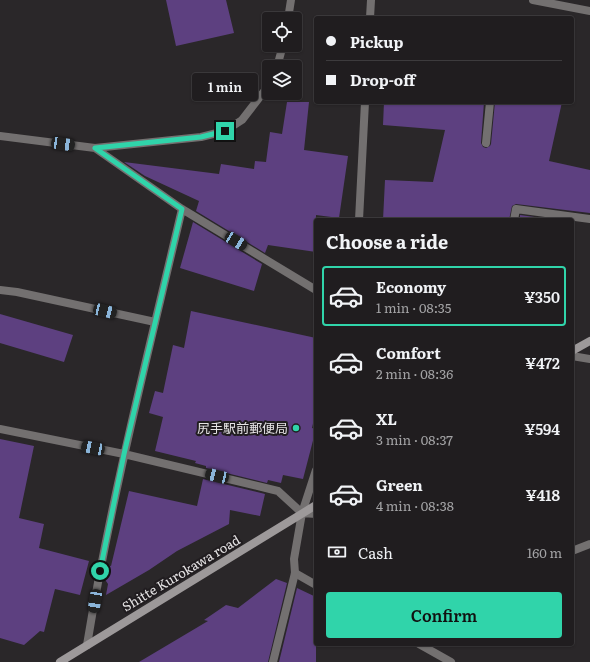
<!DOCTYPE html>
<html lang="en">
<head>
<meta charset="utf-8">
<style>
	:root { --surface:#201d1f; --page:#2d2a2c; --text:#f1f3f6; --muted:#a2a2a4; --line:#3d3b3d; --accent:#30d4aa }
	body { margin:0; font-family:Literata,"Noto Sans JP",serif; background:var(--page); color:var(--text); height:100vh; display:flex; flex-direction:column; font-size:15px; white-space:nowrap }
	* { box-sizing:border-box; margin:0 }
	p { font-size:13px; color:var(--muted) }
	.icon { flex:none; width:22px; height:22px; fill:none; stroke:currentColor; stroke-width:2; stroke-linecap:round; stroke-linejoin:round }
	.map { position:relative; flex:1; overflow:hidden }
	.details { position:absolute; left:314px; top:218px; width:260px; height:428px; display:flex; flex-direction:column; background:var(--surface); border-radius:4px; box-shadow:0 1px 3px #0004,0 0 0 1px var(--line) }
	.details>* { flex:none }
	.guide { position:absolute; left:314px; top:16px; width:260px; height:88px; border-radius:4px; box-shadow:0 1px 3px #0004,0 0 0 1px var(--line); display:grid; align-content:center; height:88px; padding:0 12px; background:var(--surface) }
	.tools { position:absolute; left:262px; top:12px; display:grid; gap:8px }
	.tools a { display:grid; place-items:center; width:40px; height:40px; border-radius:4px; background:var(--surface); box-shadow:0 1px 3px #0004,0 0 0 1px var(--line); font-size:20px }
	.end { position:absolute; width:18px; height:18px; margin:-9px; border:5px solid #30d4aa; background:#111; box-shadow:0 0 0 2px #111 }
	.from { border-radius:50% }
	.bubble { position:absolute; height:28px; border-radius:4px; background:var(--surface); box-shadow:0 1px 3px #0004,0 0 0 1px var(--line); font-size:13px; font-weight:600; line-height:28px; text-align:center }
	.car { position:absolute; width:12px; height:24px; margin:-12px -6px; border-radius:5px; box-shadow:0 0 3px 1px #0007; background:linear-gradient(#222 24%,#8ab4d8 0 40%,#222 0 76%,#8ab4d8 0 86%,#222 0) }
	.guide b { display:flex; align-items:center; gap:14px; height:38px; font-size:15px }
	.guide b+b { border-top:1px solid var(--line) }
	.guide i { width:10px; height:10px; background:var(--text) }
	ul { padding:0; list-style:none }
	li { display:flex; align-items:center; gap:12px; height:60px; margin:0 8px 6px; padding:0 4px; border:2px solid transparent; border-radius:4px }
	li div { flex:1 }
	li b { display:block; font-size:15px }
	li em { font-style:normal; font-weight:600 }
	li.active { border-color:var(--accent) }
	li>.icon { width:36px; height:36px; stroke-width:1.5 }
	h2 { padding:0 12px; font-size:18px; line-height:48px }
	.pay { display:flex; align-items:center; gap:10px; height:44px; padding:0 12px; font-size:15px }
	.pay p { margin-inline-start:auto }
	.button { display:flex; gap:8px; margin-top:auto; padding:8px 12px }
	.button a { flex:1; height:46px; border-radius:4px; background:var(--accent); color:#111; font-size:16px; font-weight:600; line-height:46px; text-align:center }
	.map>svg:first-child { display:block }
	.building { fill:#5d4080 }
	.lines { fill:none; stroke-linecap:round; stroke-linejoin:round }
	.service { stroke:#737070; stroke-width:8 }
	.minor { stroke:#737070; stroke-width:8 }
	.secondary { stroke:#9d999a; stroke-width:8 }
	.route { stroke:#30d4aa; stroke-width:5 }
	.poi-dot { fill:#30d4aa; stroke:#211d20; stroke-width:1.5 }
	.labels { text-anchor:middle; stroke-width:4; stroke-linejoin:round; paint-order:stroke }
	.poi-label { font-size:13px; fill:#e6e4e5; stroke:#211d20; text-anchor:end }
	.street-label { font-size:13px; fill:#e6e4e5; stroke:#211d20 }
</style>
</head>
<body>
<div class="map">
<svg width="590" height="662" viewBox="0 0 590 662">
	<rect width="100%" height="100%" fill="#2a2729"/>
	<!-- building -->
	<path class="building" d="M166,0H226L234,33L176,46Z
		M287,102H309L304,150L348,156L339,218L316,215V252L268,245L265,253L196,211L199,201L145,176L124,162L219,174L221,164L254,169L255,161L266,162L270,132L282,134Z
		M384,102H484L481,143L483,147L486,148L490,146L491,144L495,102H562L549,161L590,170V213L516,204L512,206L509,220H383L385,180L433,182L445,130L383,125Z
		M520,215L556,220H520Z
		M193,222L262,264L254,291L180,268Z
		M191,311L316,338V410L312,428L316,429L303,479L283,475L281,483L268,480L267,483L206,468V466L195,463L196,461L155,451L163,417L149,413L155,391L163,393L173,345L184,348Z
		M0,314L73,335L64,362L0,343Z
		M0,439L34,446L19,518L44,524L39,548L89,561L80,595L55,589L44,632L40,631L24,645L0,638Z
		M203,479L265,494L260,516L230,510L229,524L177,551L149,570L106,595L108,584L104,578L107,565L111,566L129,491L197,506Z
		M276,579L287,583L268,662H139L208,621L204,620L226,605L238,608Z
		M297,588L316,597V662H279Z"/>
	<g class="lines">
		<!-- service -->
		<path class="service" d="M486,143L490,102
			M514,220L516,209L590,219
			M0,290L17,292L155,322
			M572,551L590,544
			M295,573L316,585
			M419,644L451,662"/>
		<!-- minor -->
		<path class="minor" d="M533,0L590,11
			M370,18L371,0
			M288,19L291,0
			M277,67L283,45
			M0,136L95,148L182,209L316,290
			M95,148L201,137L225,131L242,120L269,85
			M359,220L365,102
			M572,356L590,359
			M0,429L124,454L278,491L302,513L316,514
			M87,645C111,498 148,354 182,209
			M273,662L295,573L294,559L302,513L316,470"/>
		<!-- secondary -->
		<path class="secondary" d="M572,351L590,341
			M60,662L316,505"/>
	</g>
	<g class="lines">
		<!-- route -->
		<path class="route" d="M100,571L124,454L182,209L95,148L201,137L225,131"/>
	</g>
	<!-- markers -->
	<circle class="poi-dot" cx="296" cy="428" r="4"/>
	<g class="labels">
		<!-- poi labels -->
		<g class="poi-label">
			<text x="288" y="433">尻手駅前郵便局</text>
		</g>
		<!-- street labels -->
		<g class="street-label">
			<text transform="translate(181 573) rotate(-31)" y="5">Shitte Kurokawa road</text>
		</g>
	</g>
</svg>
<div class="tools">
<a><svg class="icon" aria-label="locate" viewBox="0 0 24 24"><circle cx="12" cy="12" r="6"/><path d="M12 2v4M12 18v4M2 12h4M18 12h4"/></svg></a>
<a><svg class="icon" aria-label="layers" viewBox="0 0 24 24"><path d="M12 4l9 5-9 5-9-5zM3 14l9 5 9-5"/></svg></a>
</div>
<i class="end from" style="left:100px;top:571px"></i>
<i class="end" style="left:225px;top:131px"></i>
<div class="bubble" style="left:192px;top:73px;width:66px">1 min</div>
<i class="car" style="left:63px;top:144px;rotate:98deg"></i>
<i class="car" style="left:236px;top:241px;rotate:121deg"></i>
<i class="car" style="left:105px;top:311px;rotate:103deg"></i>
<i class="car" style="left:93px;top:448px;rotate:281deg"></i>
<i class="car" style="left:217px;top:476px;rotate:283deg"></i>
<i class="car" style="left:95px;top:601px;rotate:189deg"></i>
<div class="guide">
<b><i class="from"></i>Pickup</b>
<b><i></i>Drop-off</b>
</div>
<section class="details">
<h2>Choose a ride</h2>
<ul>
<li class="active"><svg class="icon" aria-label="car" viewBox="0 0 24 24"><path d="M5 17H2v-5l4-1 3-4h7l3 4 3 1v5h-3M9 17h6M6 11h13"/><circle cx="7" cy="17" r="2"/><circle cx="17" cy="17" r="2"/></svg><div><b>Economy</b><p>1 min · 08:35</p></div><em>¥350</em></li>
<li><svg class="icon" aria-label="car" viewBox="0 0 24 24"><path d="M5 17H2v-5l4-1 3-4h7l3 4 3 1v5h-3M9 17h6M6 11h13"/><circle cx="7" cy="17" r="2"/><circle cx="17" cy="17" r="2"/></svg><div><b>Comfort</b><p>2 min · 08:36</p></div><em>¥472</em></li>
<li><svg class="icon" aria-label="car" viewBox="0 0 24 24"><path d="M5 17H2v-5l4-1 3-4h7l3 4 3 1v5h-3M9 17h6M6 11h13"/><circle cx="7" cy="17" r="2"/><circle cx="17" cy="17" r="2"/></svg><div><b>XL</b><p>3 min · 08:37</p></div><em>¥594</em></li>
<li><svg class="icon" aria-label="car" viewBox="0 0 24 24"><path d="M5 17H2v-5l4-1 3-4h7l3 4 3 1v5h-3M9 17h6M6 11h13"/><circle cx="7" cy="17" r="2"/><circle cx="17" cy="17" r="2"/></svg><div><b>Green</b><p>4 min · 08:38</p></div><em>¥418</em></li>
</ul>
<div class="pay"><svg class="icon" aria-label="cash" viewBox="0 0 24 24"><path d="M3 7h18v10H3z"/><circle cx="12" cy="12" r="2"/></svg>Cash<p>160 m</p></div>
<div class="button"><a>Confirm</a></div>
</section>
</div>
</body>
</html>
